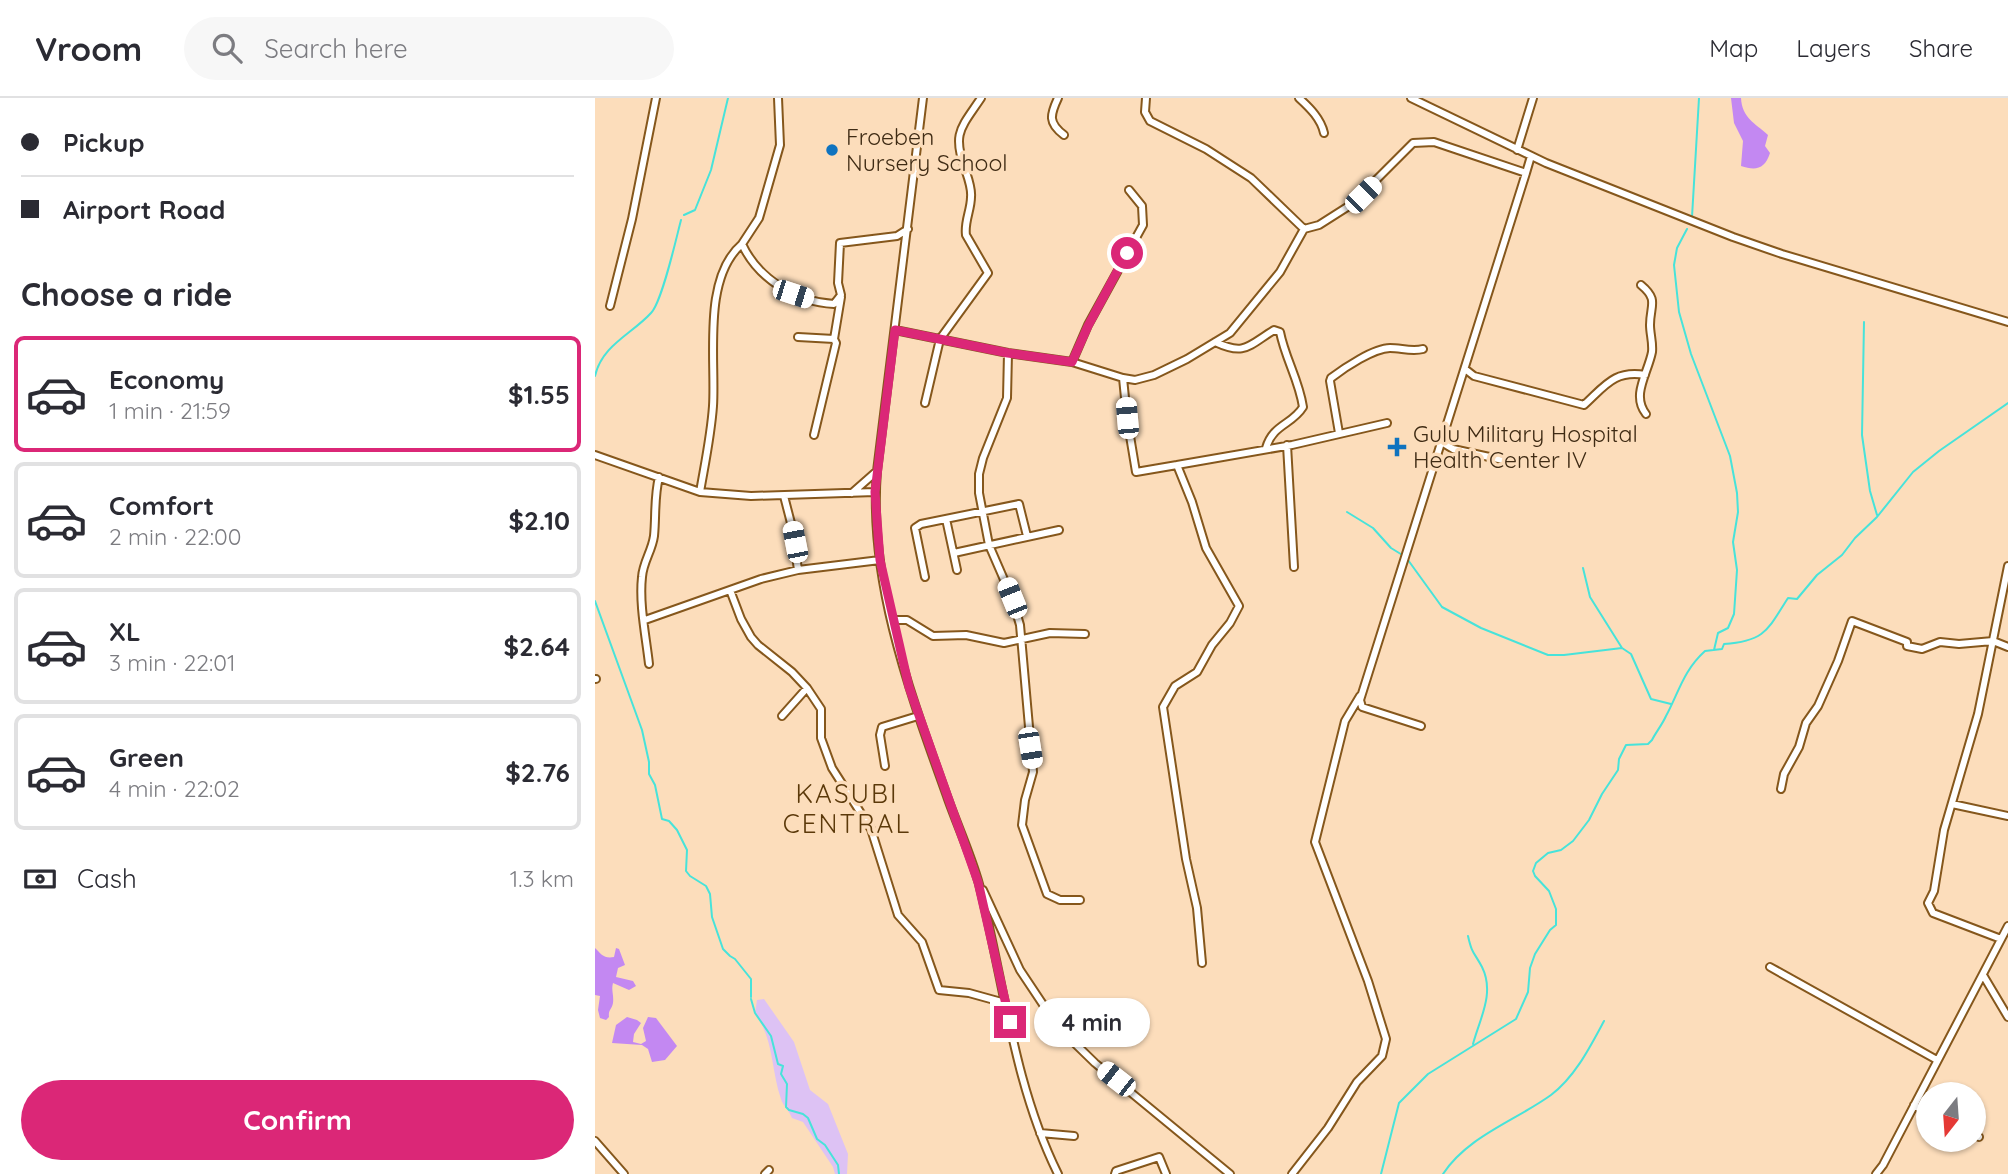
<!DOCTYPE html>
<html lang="en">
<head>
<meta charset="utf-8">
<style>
	:root { --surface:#fff; --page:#f7f7f7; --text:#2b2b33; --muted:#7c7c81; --line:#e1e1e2; --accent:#db2777 }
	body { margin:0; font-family:Quicksand,sans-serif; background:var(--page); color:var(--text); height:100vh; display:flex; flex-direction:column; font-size:26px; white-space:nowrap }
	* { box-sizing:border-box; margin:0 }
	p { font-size:23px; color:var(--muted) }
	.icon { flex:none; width:38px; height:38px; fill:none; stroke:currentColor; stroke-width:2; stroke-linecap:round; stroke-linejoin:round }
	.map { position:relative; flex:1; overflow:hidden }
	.side { display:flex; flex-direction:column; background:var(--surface); width:595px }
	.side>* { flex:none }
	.guide { display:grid; align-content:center; height:154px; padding:0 21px; background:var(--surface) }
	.needle { width:46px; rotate:197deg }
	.fabs { position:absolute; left:1321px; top:984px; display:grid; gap:14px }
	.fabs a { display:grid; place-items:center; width:70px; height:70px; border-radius:50%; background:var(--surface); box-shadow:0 2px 5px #0004; font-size:35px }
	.end { position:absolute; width:32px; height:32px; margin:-16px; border:9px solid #db2777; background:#fff; box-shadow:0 0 0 4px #fff }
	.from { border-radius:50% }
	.bubble { position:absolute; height:49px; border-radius:24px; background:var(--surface); box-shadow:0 2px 5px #0004; font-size:23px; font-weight:800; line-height:49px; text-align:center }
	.car { position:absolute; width:21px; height:42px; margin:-21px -10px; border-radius:9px; box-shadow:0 0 5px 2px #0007; background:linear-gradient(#fff 24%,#345 0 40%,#fff 0 76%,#345 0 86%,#fff 0) }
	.guide b { display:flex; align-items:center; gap:24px; height:66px; font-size:26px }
	.guide b+b { border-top:2px solid var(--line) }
	.guide i { width:18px; height:18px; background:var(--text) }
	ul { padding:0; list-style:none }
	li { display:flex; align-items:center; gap:21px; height:116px; margin:0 14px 10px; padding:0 7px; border:4px solid var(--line); border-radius:10px }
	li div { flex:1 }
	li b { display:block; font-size:26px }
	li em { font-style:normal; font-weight:800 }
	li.active { border-color:var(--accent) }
	li>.icon { width:63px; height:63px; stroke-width:1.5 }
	h2 { padding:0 21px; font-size:32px; line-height:84px }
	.pay { display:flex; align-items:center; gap:18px; height:77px; padding:0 21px; font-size:26px }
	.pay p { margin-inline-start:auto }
	.button { display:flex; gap:14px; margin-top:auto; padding:14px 21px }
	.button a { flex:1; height:80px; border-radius:42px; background:var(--accent); color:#fff; font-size:28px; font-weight:800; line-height:80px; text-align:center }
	header { display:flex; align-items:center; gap:42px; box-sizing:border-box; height:98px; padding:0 35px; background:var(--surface); border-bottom:2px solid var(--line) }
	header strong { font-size:33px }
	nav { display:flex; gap:38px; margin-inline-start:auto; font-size:24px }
	.search { width:490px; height:63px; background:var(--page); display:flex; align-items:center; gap:18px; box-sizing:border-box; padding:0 24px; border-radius:38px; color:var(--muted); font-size:26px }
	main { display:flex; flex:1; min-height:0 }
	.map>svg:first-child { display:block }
	.green { fill:#ddc2f4 }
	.forest { fill:#c388f2 }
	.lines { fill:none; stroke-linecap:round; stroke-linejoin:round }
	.stream { stroke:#47e3da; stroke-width:2 }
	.minor-casing { stroke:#85571c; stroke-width:10 }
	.minor { stroke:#fff; stroke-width:6 }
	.route { stroke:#db2777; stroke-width:9 }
	.poi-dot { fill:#0f73bf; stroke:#fcddbb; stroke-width:2.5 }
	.labels { text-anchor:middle; stroke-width:7; stroke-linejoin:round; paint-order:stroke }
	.poi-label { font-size:23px; fill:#3f2b14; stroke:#fcddbb; text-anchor:start }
	.quarter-label { font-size:26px; letter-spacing:2px; fill:#5b390a; stroke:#fcddbb }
</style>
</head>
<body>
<header>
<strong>Vroom</strong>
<div class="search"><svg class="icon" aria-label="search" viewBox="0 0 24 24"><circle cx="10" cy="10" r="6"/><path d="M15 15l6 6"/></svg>Search here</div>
<nav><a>Map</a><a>Layers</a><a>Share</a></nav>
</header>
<main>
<section class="side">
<div class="guide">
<b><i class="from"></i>Pickup</b>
<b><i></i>Airport Road</b>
</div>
<h2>Choose a ride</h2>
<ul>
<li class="active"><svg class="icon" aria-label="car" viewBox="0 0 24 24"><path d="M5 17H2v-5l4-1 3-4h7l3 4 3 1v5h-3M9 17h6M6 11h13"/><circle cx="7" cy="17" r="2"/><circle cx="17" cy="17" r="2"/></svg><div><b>Economy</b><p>1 min · 21:59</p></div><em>$1.55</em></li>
<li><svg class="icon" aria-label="car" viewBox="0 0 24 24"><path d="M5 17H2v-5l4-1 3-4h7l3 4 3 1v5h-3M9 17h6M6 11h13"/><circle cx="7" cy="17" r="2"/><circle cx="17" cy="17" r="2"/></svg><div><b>Comfort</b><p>2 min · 22:00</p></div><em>$2.10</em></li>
<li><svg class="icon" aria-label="car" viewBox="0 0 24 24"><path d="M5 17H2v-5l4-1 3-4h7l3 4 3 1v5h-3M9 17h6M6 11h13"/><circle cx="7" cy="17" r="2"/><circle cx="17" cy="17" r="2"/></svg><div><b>XL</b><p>3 min · 22:01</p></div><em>$2.64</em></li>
<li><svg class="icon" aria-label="car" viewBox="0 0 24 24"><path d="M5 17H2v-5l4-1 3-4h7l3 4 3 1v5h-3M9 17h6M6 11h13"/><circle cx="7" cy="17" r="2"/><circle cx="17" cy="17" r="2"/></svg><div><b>Green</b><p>4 min · 22:02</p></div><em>$2.76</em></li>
</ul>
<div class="pay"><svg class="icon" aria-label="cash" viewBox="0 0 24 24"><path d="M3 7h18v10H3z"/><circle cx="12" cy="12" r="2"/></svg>Cash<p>1.3 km</p></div>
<div class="button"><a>Confirm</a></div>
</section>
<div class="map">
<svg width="1413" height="1076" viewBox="0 0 1413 1076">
	<rect width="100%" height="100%" fill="#fcddbb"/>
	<!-- green -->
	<path class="green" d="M169,901L199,944L215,992L233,1006L253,1056L252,1076H240L238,1069L208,1024L197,1020C194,1012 188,1008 186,1001C176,972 179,941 160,915L162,902Z"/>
	<!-- forest -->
	<path class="forest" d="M1136,0H1146C1147,20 1160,25 1173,37L1170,48L1175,55C1170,71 1161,73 1146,68L1148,43L1139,25Z
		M0,850C6,856 9,861 19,859L21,850L24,851L30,867L23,870L21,879L38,883L41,888L34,892L18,885C16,892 19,897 18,905C17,911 13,912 14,919L11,922L5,920L3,912L5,898L0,897Z
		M32,919L42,922L46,925L39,936L38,944L46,946L51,943L48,930L53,919L61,920L82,948L70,962L57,964L53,951L47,947L17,945L21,927Z"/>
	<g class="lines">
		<!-- stream -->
		<path class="stream" d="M89,117L100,112L116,72L133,0
			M1097,119L1104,0
			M1092,131L1082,150L1079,167L1084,214L1096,256L1135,358L1142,395L1143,414L1138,444L1142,472L1139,516L1133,530L1123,535L1119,552
			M1269,224L1267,337L1275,393L1282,417
			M0,278C7,247 37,236 56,215C67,204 81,141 86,122
			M752,414L778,430L796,450L809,458
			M813,462L847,509L886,530L953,557H969L1027,550L1036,556L1056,601L1076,606
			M988,470L995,499L1027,550
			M0,503L47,632L54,664V676L60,687L67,721L74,723L82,732L92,752L91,773L95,778L111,788L115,796L117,819L128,851L135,858L140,861L156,881V899
			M873,838C877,856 879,854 887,869C900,895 885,920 878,946
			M156,901L160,915L176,938L183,966L188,968L186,976L192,986L191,1009L194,1012L208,1016L213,1020L222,1041L230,1047L243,1067L244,1076
			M786,1076L804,1005L833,976L921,921L933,894L935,870L940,856L955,832L961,827V811L954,793L940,778L938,773L941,765L953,755L966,752L978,743L994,722L1007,696L1023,672L1024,661L1031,647L1053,646L1057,642C1061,634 1067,627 1071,618C1084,594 1088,573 1110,553L1127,551L1129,546C1171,543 1173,531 1193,500L1202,501L1222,477L1247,457L1260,440L1282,419L1318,374L1344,353L1413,305
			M848,1076C873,1038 920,1023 956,997C980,979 995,949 1009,923"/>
		<!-- minor casing -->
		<g class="minor-casing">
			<path id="minor" d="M183,0L185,47L164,120L147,146C163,181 201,204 239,206L246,197L243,185L245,145L302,138L313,131
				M328,0L282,373C273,485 316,597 353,701C363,729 376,757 384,786C409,883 418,985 463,1076
				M463,0C455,17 453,25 469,37
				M551,0L550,14L555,23L611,51L656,80L709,131
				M704,0C715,10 726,21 729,35
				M816,0L951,65L1138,139L1187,156L1413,224
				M922,52L938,0
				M1046,187C1064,202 1055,207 1055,227C1055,236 1058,244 1057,254C1053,275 1036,297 1051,316
				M15,208L37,121L61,0
				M300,232L413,255L477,264L528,280L532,320L541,374L582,367L597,404L611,450L644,508L635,525L617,547L602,574L580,588L568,609L591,761L602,810L607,865
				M203,239L239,241
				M620,244C650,258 653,248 679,232L685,234C690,260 704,282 708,309C697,327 678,326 671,350
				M413,255L412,300L388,360L384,376V395L394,447L417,500L425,527L438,674L430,702L427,727L452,796L465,802H485
				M477,264L493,227L548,127L547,108L534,92
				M870,271L879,278L989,307C1010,288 1019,272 1050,277
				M528,280L540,282L559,277L592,261L635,235L685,174L709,131L724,127L757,106L818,45L839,44L931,75L936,58
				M330,305L345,241L393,175L371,137C369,124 376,112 376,99C377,90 373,80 370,71C357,35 366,30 386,0
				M744,335L735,283L736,280C749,270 779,250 795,250C806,250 817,254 828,251
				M219,337L241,245L239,241L246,199
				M848,345L858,351L908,362
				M692,347L699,469
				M0,357L105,394L156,398L280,394
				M582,367L697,347L792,325
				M105,394C110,365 116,337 118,308C121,261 107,180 147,146
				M257,395L282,373
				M189,398L197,429L203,472
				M351,421L362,472
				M359,455L464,432
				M330,479L320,430L326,426L424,406L432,438
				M135,492L146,521L156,539L163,547L197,574L212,590L226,611V640L237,670L276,731L303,817L327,844L344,892L374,895L410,905
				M50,522L166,481L203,472L285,462
				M297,522H312L338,538L371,537L409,545L455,535L490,536
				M54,566C51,539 44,506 47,479C48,464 57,453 59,438C61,418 59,399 64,379
				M0,581H1
				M187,618L212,590
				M826,628L767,609L765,602L931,75
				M290,668L285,637L287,629L323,618
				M1186,691L1189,676L1204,649L1211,625L1223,608L1243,563L1257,523L1312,544V548L1327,551L1345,544L1364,546L1398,543L1413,549
				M1357,706L1413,718
				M388,792L425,872L463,929L500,965L635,1076
				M1406,841L1338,815L1333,805L1339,793L1349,732L1383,616L1413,468
				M1175,869L1342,962
				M1388,877L1413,919
				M1319,1007L1334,1016
				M445,1035L479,1038
				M1379,1036L1384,1039
				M0,1043L29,1076
				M170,1076L174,1072
				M520,1076L521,1073L564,1059L571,1076
				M697,1076L733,1030L762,984L787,958L791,941L773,883L720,744L750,623L765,598
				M1281,1076L1288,1067L1413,828"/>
		</g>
		<!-- minor -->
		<use href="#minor" class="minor"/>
	</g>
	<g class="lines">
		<!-- route -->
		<path class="route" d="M415,924L383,784L314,589L285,462L280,394L300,232L413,255L477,264L493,228L532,155"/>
	</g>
	<!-- markers -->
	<g class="poi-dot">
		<circle cx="237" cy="52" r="7"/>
		<path d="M798.5 338.5h7v7h7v7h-7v7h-7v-7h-7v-7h7z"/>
	</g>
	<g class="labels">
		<!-- poi labels -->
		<g class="poi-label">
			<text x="251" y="47">Froeben<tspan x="251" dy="26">Nursery School</tspan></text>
			<text x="818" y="344">Gulu Military Hospital<tspan x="818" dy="26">Health Center IV</tspan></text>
		</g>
		<!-- quarter labels -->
		<g class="quarter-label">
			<text x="252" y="705">KASUBI<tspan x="252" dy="30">CENTRAL</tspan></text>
		</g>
	</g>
</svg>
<div class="fabs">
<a><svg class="needle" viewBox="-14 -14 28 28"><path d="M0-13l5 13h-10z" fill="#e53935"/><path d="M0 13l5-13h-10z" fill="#7c7c81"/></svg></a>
</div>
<i class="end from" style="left:532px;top:155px"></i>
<i class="end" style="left:415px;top:924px"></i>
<div class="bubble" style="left:439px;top:900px;width:116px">4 min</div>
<i class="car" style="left:768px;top:97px;rotate:45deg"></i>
<i class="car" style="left:198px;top:196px;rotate:108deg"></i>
<i class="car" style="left:532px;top:320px;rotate:355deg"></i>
<i class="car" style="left:200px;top:444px;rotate:349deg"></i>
<i class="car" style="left:417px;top:500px;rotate:338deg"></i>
<i class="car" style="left:435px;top:650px;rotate:171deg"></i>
<i class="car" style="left:521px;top:981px;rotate:308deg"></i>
</div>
</main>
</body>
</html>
